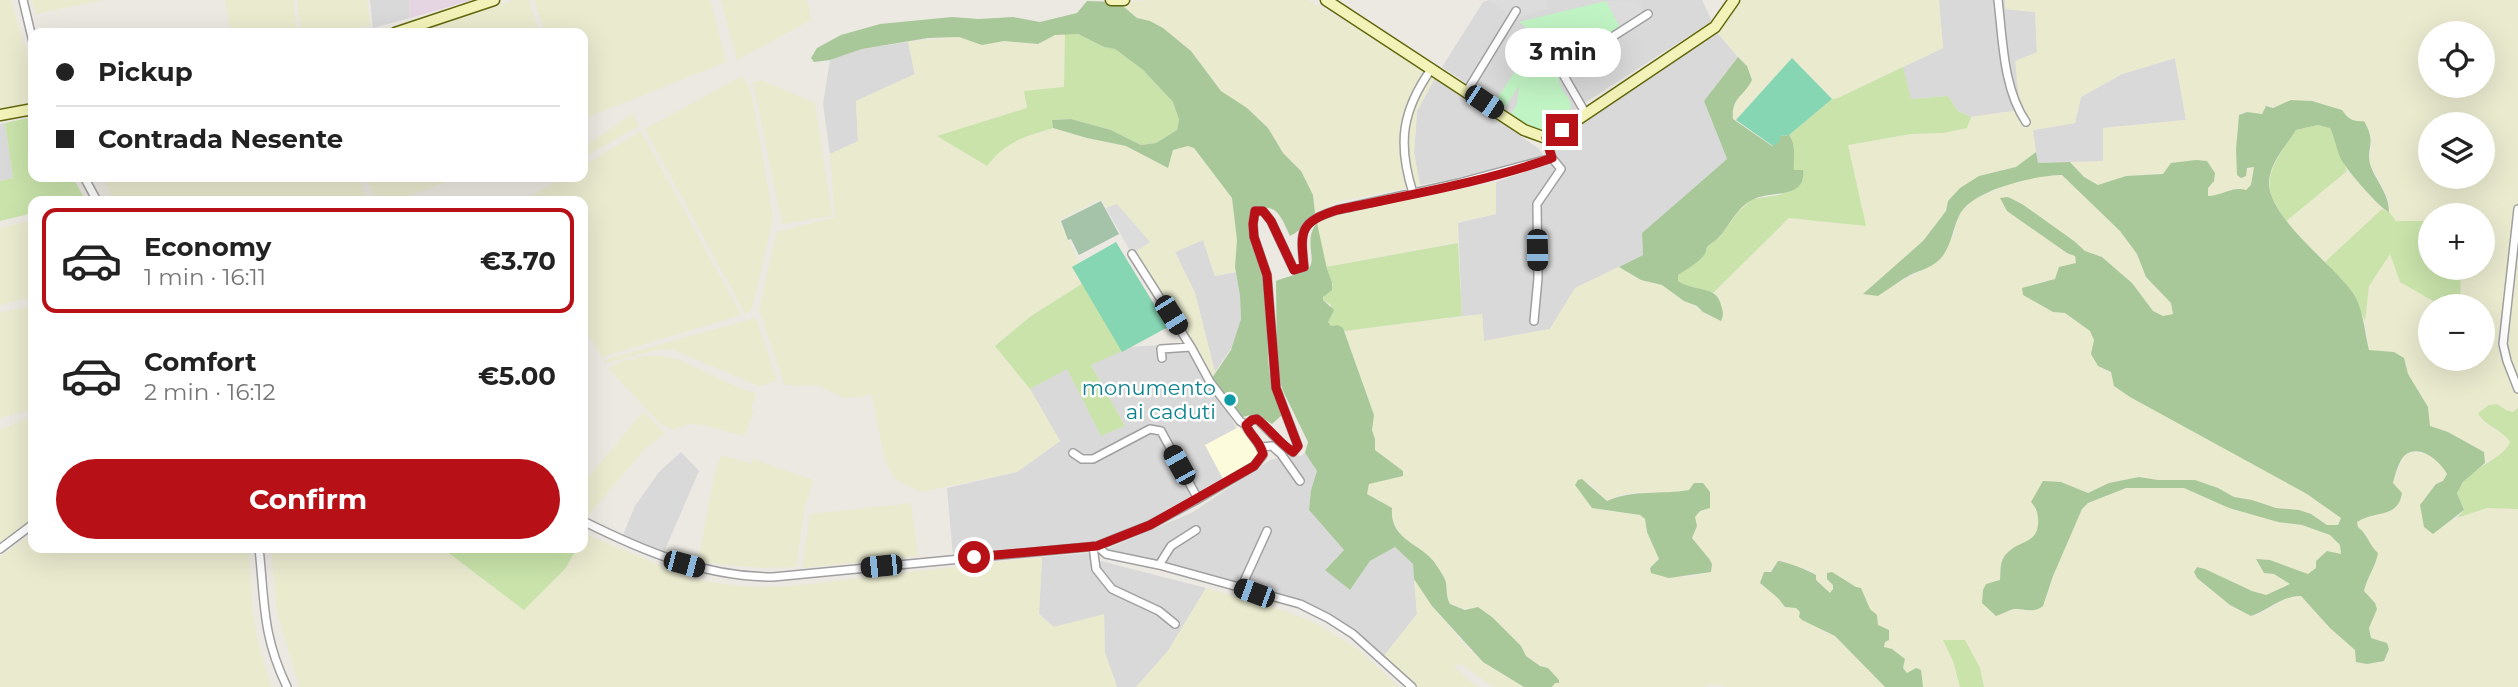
<!DOCTYPE html>
<html lang="en">
<head>
<meta charset="utf-8">
<style>
	:root { --surface:#fff; --page:#f2f2f2; --text:#222; --muted:#767676; --line:#e0e0e0; --accent:#b71016 }
	body { margin:0; font-family:Montserrat,sans-serif; background:var(--page); color:var(--text); height:100vh; display:flex; flex-direction:column; font-size:26px; white-space:nowrap }
	* { box-sizing:border-box; margin:0 }
	p { font-size:23px; color:var(--muted) }
	.icon { flex:none; width:38px; height:38px; fill:none; stroke:currentColor; stroke-width:2; stroke-linecap:round; stroke-linejoin:round }
	.map { position:relative; flex:1; overflow:hidden }
	.details { position:absolute; left:28px; top:196px; width:560px; height:357px; display:flex; flex-direction:column; background:var(--surface); border-radius:14px; box-shadow:0 7px 28px #0002 }
	.details>* { flex:none }
	.top-card { position:absolute; left:28px; top:28px; width:560px; height:154px; border-radius:14px; box-shadow:0 7px 28px #0002; display:grid; align-content:center; height:154px; padding:0 28px; background:var(--surface) }
	.tools { position:absolute; left:2418px; top:21px; display:grid; gap:14px }
	.tools a { display:grid; place-items:center; width:77px; height:77px; border-radius:50%; background:var(--surface); box-shadow:0 7px 28px #0002; font-size:35px }
	.end { position:absolute; width:32px; height:32px; margin:-16px; border:9px solid #b71016; background:#fff; box-shadow:0 0 0 4px #fff }
	.from { border-radius:50% }
	.bubble { position:absolute; height:49px; border-radius:24px; background:var(--surface); box-shadow:0 7px 28px #0002; font-size:23px; font-weight:700; line-height:49px; text-align:center }
	.car { position:absolute; width:21px; height:42px; margin:-21px -10px; border-radius:9px; box-shadow:0 0 5px 2px #0007; background:linear-gradient(#222 24%,#8ab4d8 0 40%,#222 0 76%,#8ab4d8 0 86%,#222 0) }
	.top-card b { display:flex; align-items:center; gap:24px; height:66px; font-size:26px }
	.top-card b+b { border-top:2px solid var(--line) }
	.top-card i { width:18px; height:18px; background:var(--text) }
	ul { padding:12px 0 0; list-style:none }
	li { display:flex; align-items:center; gap:21px; height:105px; margin:0 14px 10px; padding:0 14px; border:4px solid transparent; border-radius:14px }
	li div { flex:1 }
	li b { display:block; font-size:26px }
	li em { font-style:normal; font-weight:700 }
	li.on { border-color:var(--accent) }
	li>.icon { width:63px; height:63px; stroke-width:1.5 }
	.action { display:flex; gap:14px; margin-top:auto; padding:14px 28px }
	.action a { flex:1; height:80px; border-radius:42px; background:var(--accent); color:#fff; font-size:28px; font-weight:700; line-height:80px; text-align:center }
	.map>svg:first-child { display:block }
	.residential { fill:#dad9d9 }
	.industrial { fill:#e5d4e2 }
	.education { fill:#fcfbdb }
	.farmland { fill:#e9eace; fill-rule:evenodd }
	.grass { fill:#c9e3ab }
	.forest { fill:#a9c89a }
	.cemetery { fill:#a5c3a9 }
	.park { fill:#c1f4c4 }
	.pitch { fill:#86d6b4 }
	.parking { fill:#dcdcdc }
	.lines { fill:none; stroke-linecap:round; stroke-linejoin:round }
	.street-casing { stroke:#a0a0a0; stroke-width:10 }
	.secondary-casing { stroke:#62680d; stroke-width:13 }
	.street { stroke:#fff; stroke-width:7 }
	.secondary { stroke:#f3f3b9; stroke-width:10 }
	.route { stroke:#b71016; stroke-width:9 }
	.culture-dot { fill:#0f9aa8; stroke:#fff; stroke-width:2.5 }
	.labels { text-anchor:middle; stroke-width:5; stroke-linejoin:round; paint-order:stroke }
	.culture-label { font-size:21px; fill:#0d838f; stroke:#fff; text-anchor:end }
</style>
</head>
<body>
<div class="map">
<svg width="2518" height="687" viewBox="0 0 2518 687">
	<rect width="100%" height="100%" fill="#ece9e2"/>
	<!-- residential -->
	<path class="residential" d="M370,0H409L410,18L373,28Z
		M1489,0H1702L1712,21L1583,104L1542,134L1442,67L1483,2Z
		M1939,0H2005V9L2035,12L2037,53L2021,110L1971,117L1958,111L1948,96L1910,99L1903,67L1943,48Z
		M1715,30L1738,57L1704,101L1727,159L1642,233L1643,255L1575,288L1550,329L1484,341L1482,315L1462,316L1458,223L1496,214V182L1548,164L1554,153L1548,142Z
		M908,42L915,74L856,101L858,141L830,154L823,104L830,60L862,49Z
		M2175,58L2186,120L2103,128V162L2037,163L2033,130L2075,123L2081,97L2122,74Z
		M1435,78L1538,148L1544,156L1498,171L1420,185L1414,153L1417,111Z
		M5,123L13,178L0,181V124Z
		M1203,240L1215,276L1236,272L1240,296L1241,319L1234,344L1215,372L1195,293L1175,252Z
		M1194,343L1237,430L1259,458L1216,487L1163,516L1112,537L1086,545L953,556L947,488L1017,472L1060,441L1030,389L1067,368L1101,436L1125,426L1091,365L1128,347Z
		M681,452L699,471L664,552L623,535L635,506L659,472Z
		M1305,453L1317,471L1311,490L1309,510L1344,550L1325,569L1350,590L1370,561L1395,547L1413,564L1417,614L1383,657L1360,638L1287,598L1192,570L1107,549L1193,512L1270,460L1289,455L1301,456Z
		M1088,553L1093,559L1206,588L1168,651L1136,687H1117L1105,653L1104,615L1053,627L1039,614L1042,557Z"/>
	<!-- industrial -->
	<path class="industrial" d="M409,0H472L410,18Z"/>
	<!-- education -->
	<path class="education" d="M1239,427L1260,454L1258,458L1223,479L1205,445Z"/>
	<!-- farmland -->
	<path class="farmland" d="M0,0H11L33,76V103L0,110Z
		M32,0H103L36,14Z
		M225,0H293L297,33H231Z
		M297,0H367L370,25L336,33H301Z
		M514,0H528L540,33H407Z
		M534,0H710L726,62L583,119V33H545Z
		M721,0H807L811,20L737,60Z
		M1157,0H1307L1370,35L1435,78L1417,111L1414,153L1420,185L1337,202L1315,213L1313,195L1301,171L1283,153L1268,128L1247,108L1226,97L1191,51L1175,37L1150,21L1137,18L1118,2Z
		M1736,0H1939L1943,48L1838,98L1832,99L1792,59L1736,120L1733,119L1732,107L1740,95L1747,89V66L1715,30Z
		M2005,0H2518V408L2513,412L2506,410L2497,404L2489,405L2479,418L2495,430L2503,433L2510,442L2503,453L2485,463L2484,452L2448,432L2430,426L2428,407L2408,374L2404,358L2394,352L2369,350L2365,321L2369,286L2390,254L2400,282L2442,306H2431V359H2483V306H2460L2461,268H2483V215H2431V221H2396L2389,212V201L2385,192L2369,162L2372,145L2370,132L2364,121L2355,122L2347,118L2278,106H2266L2262,114L2242,112L2237,131V175L2254,167L2251,185L2246,191L2231,189L2221,196H2207L2208,188L2214,181L2163,174L2126,176L2098,185L2084,177L2070,162L2103,161V128L2186,120L2175,58L2122,74L2081,97L2075,123L2033,130L2036,152L2016,167L1979,176L1948,201L1946,211L1923,241L1882,279L1895,284L1933,265L1954,234L1959,213L1975,199L2012,183L2043,175H2062L2120,231L2137,254L2146,277L2171,303L2173,315L2163,316L2153,311L2132,283L2102,257L2085,251L2074,241L2022,204L2067,253L2075,256L2076,263L2057,272L2055,279L2032,284L2053,312L2065,313L2090,331L2094,340L2091,354L2098,366L2330,508L2341,518L2338,525H2327L2311,514L2299,510L2276,508L2252,500L2234,497L2218,488L2195,480H2158L2139,477L2109,483L2088,493L2061,482L2037,509L2039,528L2036,533L2024,544L2007,552L2001,562L2000,580L1986,584L2006,613L2013,609L2023,611L2039,609L2047,597L2053,576L2066,543L2082,509L2088,503L2126,488H2184L2229,508L2278,522L2302,525L2330,535L2340,545L2342,555L2308,575L2270,560H2257L2264,573L2274,574L2290,584L2266,595L2252,591L2197,567V578L2230,605L2251,616L2262,613L2287,598L2301,596L2330,628L2355,650L2388,655L2387,643L2371,638L2369,628L2374,618L2375,603L2364,591L2367,578L2377,560L2365,533L2358,527L2356,522L2368,514L2386,513L2397,491L2393,483L2403,457L2410,452L2423,453L2440,461L2447,474L2443,481L2436,484L2420,505L2433,534L2447,522L2487,508L2518,509V687H1984L1980,668L1944,640L1953,661L1960,687H1923L1920,670L1907,673L1903,669L1905,659L1892,649L1884,647L1889,630L1878,625L1877,615L1870,610L1856,587L1837,577L1830,594L1816,579V574L1807,569L1796,568L1785,561H1778L1760,583L1778,598L1785,607L1796,608L1823,632L1835,636L1885,687H1724L1725,686L1709,684L1707,687H1552L1555,683L1548,668L1540,666L1526,656L1521,646L1492,617L1450,604L1446,593L1445,578L1434,561L1404,538L1379,500L1367,494L1369,484L1403,476V471L1375,450V439L1372,430L1374,415L1344,331L1482,314L1484,341L1550,329L1575,288L1619,267L1641,280L1662,285L1712,318L1720,299L1713,293L1789,218L1848,145L1911,134L1943,133L1967,128L1971,117L2020,110L2015,61L2037,52L2035,12L2005,9ZM2431,33H2483V86H2431ZM2431,124H2483V177H2431ZM1589,483L1607,501L1616,496L1631,493H1676L1693,488L1700,511L1694,517L1695,529L1692,538L1710,560L1712,572L1685,577L1650,568L1659,559L1647,532L1645,519L1640,515L1596,509L1575,485Z
		M1065,34L1064,88L1024,91L1027,108L986,165L998,152L1012,141L1053,128L1087,138L1126,146L1167,168L1173,150L1189,146L1194,147L1232,198L1237,240L1236,272L1215,276L1203,240L1175,252L1195,293L1215,372L1212,378L1194,343L1101,199L1059,220L1088,280L1031,316L995,346L1030,389L1060,441L1017,472L920,492L894,478L884,456L872,395L845,398L819,386L785,385L759,310L777,232L835,217L830,154L858,141L856,101L915,74L908,42L959,37L982,45L1004,41L1038,44L1055,35Z
		M742,76L750,89L754,107L773,218L752,309L745,314L645,129Z
		M761,80L815,103L832,216L782,224L753,82Z
		M632,114L639,126L583,158V148Z
		M641,131L741,315L602,357L583,325V201H522L564,177H583V166Z
		M2347,171L2361,183L2382,209L2325,262L2285,222Z
		M103,177H359L367,201H114Z
		M367,177H460L395,201H375Z
		M1496,182V214L1458,222V243L1326,267L1317,223L1329,216Z
		M33,220V297L0,305V228Z
		M33,305V409L0,418V313Z
		M756,318L777,381L759,386L674,350L661,349L607,363L604,360Z
		M645,356H662L680,360L741,389L756,393L751,409L754,410L744,436L703,425L690,424L672,430L667,426L664,428L608,368L623,361Z
		M643,412L665,433L644,450L586,518L583,517V483Z
		M33,416V519L0,543V430Z
		M721,455L752,464L753,459L813,480L805,506L796,567L762,568L698,562L714,478Z
		M911,503L918,556L802,568L810,514Z
		M33,533V548H248L253,614L258,642L271,687H0V557Z
		M585,534L692,579L746,587L791,586L1042,557L1039,614L1054,627L1104,614L1105,653L1117,687H299L277,612L271,548H442L524,610L565,569L577,548H583Z
		M1414,579L1432,606L1466,646L1483,662L1524,687H1493L1460,663L1454,667L1477,687H1414L1383,657L1417,614Z
		M1206,588L1288,612L1315,623L1358,649L1399,687H1136L1168,651Z"/>
	<!-- grass -->
	<path class="grass" d="M1065,34H1078L1104,47L1115,49L1143,70L1173,102L1179,120L1177,130L1156,143L1141,145L1111,130L1071,119L1052,120L1053,128C1024,137 1006,141 987,166L937,136L1027,108L1024,91L1064,87Z
		M1903,67L1911,99L1948,96L1958,111L1971,117L1967,128L1943,133L1911,134L1848,145L1866,226L1789,218L1713,293L1687,288L1678,281V275L1693,264L1707,246L1720,237L1738,212L1752,199L1779,195L1792,190L1803,180L1802,170L1794,171C1793,158 1797,146 1789,135L1832,99L1838,98Z
		M33,117V177H73L85,200L33,201V213L0,221V181L13,178L5,123Z
		M2318,125L2330,127L2347,171L2285,222C2282,212 2275,206 2272,197C2263,171 2283,150 2296,130Z
		M2382,209L2389,212L2396,221H2431V268H2461L2460,306H2442L2400,282L2390,254L2369,286L2365,321L2352,292L2325,262Z
		M1458,243L1462,316L1344,331L1338,325L1331,326L1328,322L1331,305L1323,300L1324,294L1333,285L1326,267Z
		M1088,280L1124,350L1091,365L1125,426L1101,436L1067,369L1030,389L995,346L1031,316Z
		M2497,404L2506,410L2513,412L2518,408V509L2487,508L2457,518L2464,510L2457,493C2471,464 2500,463 2510,442C2502,429 2484,426 2478,413L2489,405Z
		M442,548H577L565,569L524,610Z
		M1943,640H1965L1980,668L1984,687H1960L1953,661Z"/>
	<!-- forest -->
	<path class="forest" d="M1087,1L1118,2L1137,18L1150,21L1163,28L1191,51L1221,91L1247,108L1268,128L1283,153L1301,171L1313,195L1315,213C1303,223 1305,228 1290,236C1283,222 1279,205 1261,208L1253,224C1258,239 1265,255 1266,271C1272,322 1259,367 1282,415L1272,424C1261,417 1253,412 1241,418L1237,426L1212,378L1231,350L1241,319L1240,296L1235,267L1237,240L1232,198L1194,148L1188,146L1173,150L1168,168L1126,146L1087,138L1053,128L1052,120L1071,119L1111,130L1141,145L1156,143L1177,130L1179,120L1173,102L1143,70L1115,49L1104,47L1078,34L1055,35L1038,44L1004,41L982,45L959,37L928,38L862,49L830,60L814,62L811,58L817,48L841,35L880,24L952,17L979,19L1013,17L1040,22L1077,13Z
		M1738,57L1747,66L1752,80C1744,97 1731,97 1733,119L1772,146L1779,136L1789,135C1797,146 1793,158 1794,170H1803C1807,199 1770,191 1754,199C1739,205 1731,223 1721,235C1718,239 1713,242 1709,245C1703,251 1709,248 1704,255C1698,263 1687,269 1678,275V281C1693,292 1717,285 1721,305C1723,312 1724,315 1721,321L1703,312L1697,306L1684,301L1662,285L1641,280L1619,267L1643,255L1642,233L1727,159L1704,101Z
		M2291,100L2312,101L2342,110C2348,119 2353,122 2364,121C2377,143 2366,148 2370,164C2376,182 2389,193 2389,212C2380,209 2345,168 2341,159C2336,149 2335,138 2330,128L2318,125L2296,130C2286,146 2270,162 2269,182C2268,218 2333,264 2353,293C2364,310 2364,331 2369,350L2394,352L2404,358L2408,374L2428,407L2430,426L2448,432L2484,452L2485,463L2463,482L2457,493L2464,510L2433,534L2424,527L2420,505L2436,484L2443,481L2447,474C2441,462 2419,442 2404,456C2398,463 2395,475 2393,483L2402,493C2398,519 2375,510 2357,522L2358,527C2368,535 2369,545 2378,553C2376,566 2367,577 2364,591L2375,603L2377,609L2369,628L2371,638L2387,643L2389,649L2384,661L2367,664L2356,662L2355,650L2330,628L2301,596C2284,595 2267,611 2251,616L2230,605L2197,578L2194,572L2197,567L2205,569L2252,591L2266,595L2290,584L2274,574L2264,573L2256,559L2270,560L2308,574L2316,568V561L2327,551L2341,554L2340,545L2330,535L2302,525L2278,522L2229,508L2184,488H2126L2088,503L2082,509L2053,576L2043,606C2033,614 2025,608 2014,609C2009,610 2002,614 1996,616L1982,603L1983,590L1986,584L2000,580C2001,570 1999,561 2007,553C2021,539 2040,544 2038,518C2037,510 2036,508 2031,502L2043,481L2061,482L2088,493L2109,483L2139,477L2158,480H2195L2218,488L2234,497L2252,500L2276,508L2299,510L2311,514L2327,525H2338L2341,518L2307,494L2130,397L2114,386L2111,372L2098,366L2091,354L2094,340L2090,331L2065,313L2053,312L2023,295L2022,288L2055,279L2059,267L2076,263L2075,256L2067,253L2007,211L2000,198L2008,197L2022,204L2074,241L2085,251L2102,257L2132,283L2153,311L2163,316L2173,314L2171,303L2146,277L2137,254L2120,231L2062,175C2036,175 1970,190 1959,216C1952,230 1951,249 1939,260C1931,268 1920,270 1910,275C1899,281 1889,289 1878,296L1863,294L1923,241L1946,211L1948,201L1960,188L1979,176L2016,167L2036,152L2038,163L2070,162L2084,177L2098,185L2126,176L2163,174L2171,163L2196,160L2207,161L2215,173L2214,181L2208,188V196C2222,196 2232,186 2246,190L2251,185L2254,167L2247,168L2246,176L2241,178L2237,175L2236,149L2239,115L2247,112L2262,114L2266,106L2273,108Z
		M1317,223L1327,269L1332,282V290L1323,297V300L1334,310L1328,322L1331,326L1338,325L1343,328L1374,415L1372,430L1375,439V450L1403,471V476L1369,484L1367,494L1392,508C1389,540 1422,544 1435,563C1438,568 1445,577 1446,583C1447,591 1446,596 1450,604L1465,610L1478,607L1492,617L1521,646L1526,656L1540,666L1548,668L1559,680V683H1555L1552,687H1524L1483,662L1432,606L1414,579L1413,564L1395,547L1370,561L1350,590L1325,570L1344,550L1309,510L1311,490L1317,471L1305,453L1308,442L1283,391L1277,371L1276,281C1282,278 1304,273 1307,270C1319,260 1302,241 1317,223Z
		M1582,479L1607,501C1633,489 1661,495 1689,490L1694,483H1703L1710,492V508L1700,511L1695,517L1697,526L1692,538L1710,560L1712,564L1711,572L1669,578L1651,573L1650,568L1659,559L1647,532L1645,519L1640,515L1592,508L1575,485L1578,480Z
		M1778,561C1785,561 1810,571 1816,575V580L1830,593L1833,589V585L1827,579V573L1832,572L1856,587L1861,588L1870,609L1877,615L1878,625L1889,630V640L1885,642L1884,647L1892,649L1905,659L1903,668L1907,673L1916,668L1921,670L1923,687H1885L1835,636L1802,620L1799,617L1800,612L1796,608L1785,607L1778,598L1760,583L1764,572H1771Z"/>
	<!-- cemetery -->
	<path class="cemetery" d="M1101,201L1119,234L1079,255L1071,239L1068,240L1061,221Z"/>
	<!-- park -->
	<path class="park" d="M1606,1L1621,29C1604,39 1550,61 1560,85C1564,97 1571,95 1571,110C1546,137 1538,132 1510,116L1517,104L1519,86L1503,110L1494,103L1538,37L1519,22Z"/>
	<!-- pitch -->
	<path class="pitch" d="M1792,58L1832,99L1789,135L1780,136V141L1773,146L1736,120Z
		M1116,242L1168,327L1122,352L1072,267Z"/>
	<!-- parking -->
	<path class="parking" d="M1488,0H1545L1548,9L1515,18Z
		M1637,0L1643,10L1621,29L1606,1Z
		M1117,204L1150,242L1132,254L1106,208Z"/>
	<g class="lines">
		<!-- street casing -->
		<g class="street-casing">
			<path id="street" d="M23,0L33,42
				M1998,0C2003,41 2003,88 2026,122
				M1467,91L1516,11
				M1586,114L1564,76L1567,66L1648,14
				M84,177L97,201
				M1413,193C1397,143 1402,110 1432,68
				M2518,209L2503,344L2507,361L2518,389
				M1132,254L1191,347L1161,349L1162,358
				M1534,321L1538,278L1537,204L1561,169L1552,158L1546,138
				M1246,425L1252,420L1257,419L1284,446L1293,452L1298,446L1276,388L1267,275L1254,237L1253,224L1255,211H1263L1271,221L1294,270L1304,267C1300,230 1299,222 1337,210L1459,183L1552,158
				M1262,447L1272,446L1281,454L1300,481
				M1073,453L1082,459H1093L1150,429L1161,431L1198,499
				M583,521C643,551 705,577 773,577L1097,546L1150,525L1198,499L1254,466L1263,455C1261,442 1250,436 1246,425L1240,421L1210,382L1191,347
				M1093,546L1096,569L1112,589L1159,611L1175,624
				M1097,546L1106,554L1159,565L1300,604L1328,618L1353,634L1412,687
				M259,548C265,603 262,635 287,687
				M0,549L33,524
				M1159,565L1171,546L1196,530
				M1241,588L1267,531"/>
		</g>
		<!-- secondary casing -->
		<g class="secondary-casing">
			<path id="secondary" d="M1111,0H1124
				M1326,0L1524,130L1546,138L1562,130L1715,27L1734,0
				M395,33L494,0
				M0,115L33,109"/>
		</g>
		<!-- street -->
		<use href="#street" class="street"/>
		<!-- secondary -->
		<use href="#secondary" class="secondary"/>
	</g>
	<g class="lines">
		<!-- route -->
		<path class="route" d="M974,557L1097,546L1150,525L1254,466L1263,454C1261,442 1250,436 1246,425L1252,420L1257,419C1270,429 1279,443 1293,452L1298,446L1276,388L1267,275L1254,237L1253,224L1255,211H1263L1271,221L1294,270L1304,267C1300,230 1300,222 1337,210C1408,195 1485,182 1552,158L1546,138L1562,130"/>
	</g>
	<!-- markers -->
	<circle class="culture-dot" cx="1230" cy="400" r="7"/>
	<g class="labels">
		<!-- culture labels -->
		<g class="culture-label">
			<text x="1216" y="395">monumento<tspan x="1216" dy="24">ai caduti</tspan></text>
		</g>
	</g>
</svg>
<div class="tools">
<a><svg class="icon" aria-label="locate" viewBox="0 0 24 24"><circle cx="12" cy="12" r="6"/><path d="M12 2v4M12 18v4M2 12h4M18 12h4"/></svg></a>
<a><svg class="icon" aria-label="layers" viewBox="0 0 24 24"><path d="M12 4l9 5-9 5-9-5zM3 14l9 5 9-5"/></svg></a>
<a>+</a>
<a>−</a>
</div>
<i class="end from" style="left:974px;top:557px"></i>
<i class="end" style="left:1562px;top:130px"></i>
<div class="bubble" style="left:1505px;top:28px;width:116px">3 min</div>
<i class="car" style="left:1484px;top:102px;rotate:124deg"></i>
<i class="car" style="left:1537px;top:250px;rotate:179deg"></i>
<i class="car" style="left:1171px;top:315px;rotate:148deg"></i>
<i class="car" style="left:1179px;top:465px;rotate:331deg"></i>
<i class="car" style="left:684px;top:564px;rotate:105deg"></i>
<i class="car" style="left:881px;top:566px;rotate:264deg"></i>
<i class="car" style="left:1254px;top:593px;rotate:290deg"></i>
<div class="top-card">
<b><i class="from"></i>Pickup</b>
<b><i></i>Contrada Nesente</b>
</div>
<section class="details">
<ul>
<li class="on"><svg class="icon" aria-label="car" viewBox="0 0 24 24"><path d="M5 17H2v-5l4-1 3-4h7l3 4 3 1v5h-3M9 17h6M6 11h13"/><circle cx="7" cy="17" r="2"/><circle cx="17" cy="17" r="2"/></svg><div><b>Economy</b><p>1 min · 16:11</p></div><em>€3.70</em></li>
<li><svg class="icon" aria-label="car" viewBox="0 0 24 24"><path d="M5 17H2v-5l4-1 3-4h7l3 4 3 1v5h-3M9 17h6M6 11h13"/><circle cx="7" cy="17" r="2"/><circle cx="17" cy="17" r="2"/></svg><div><b>Comfort</b><p>2 min · 16:12</p></div><em>€5.00</em></li>
</ul>
<div class="action"><a>Confirm</a></div>
</section>
</div>
</body>
</html>
